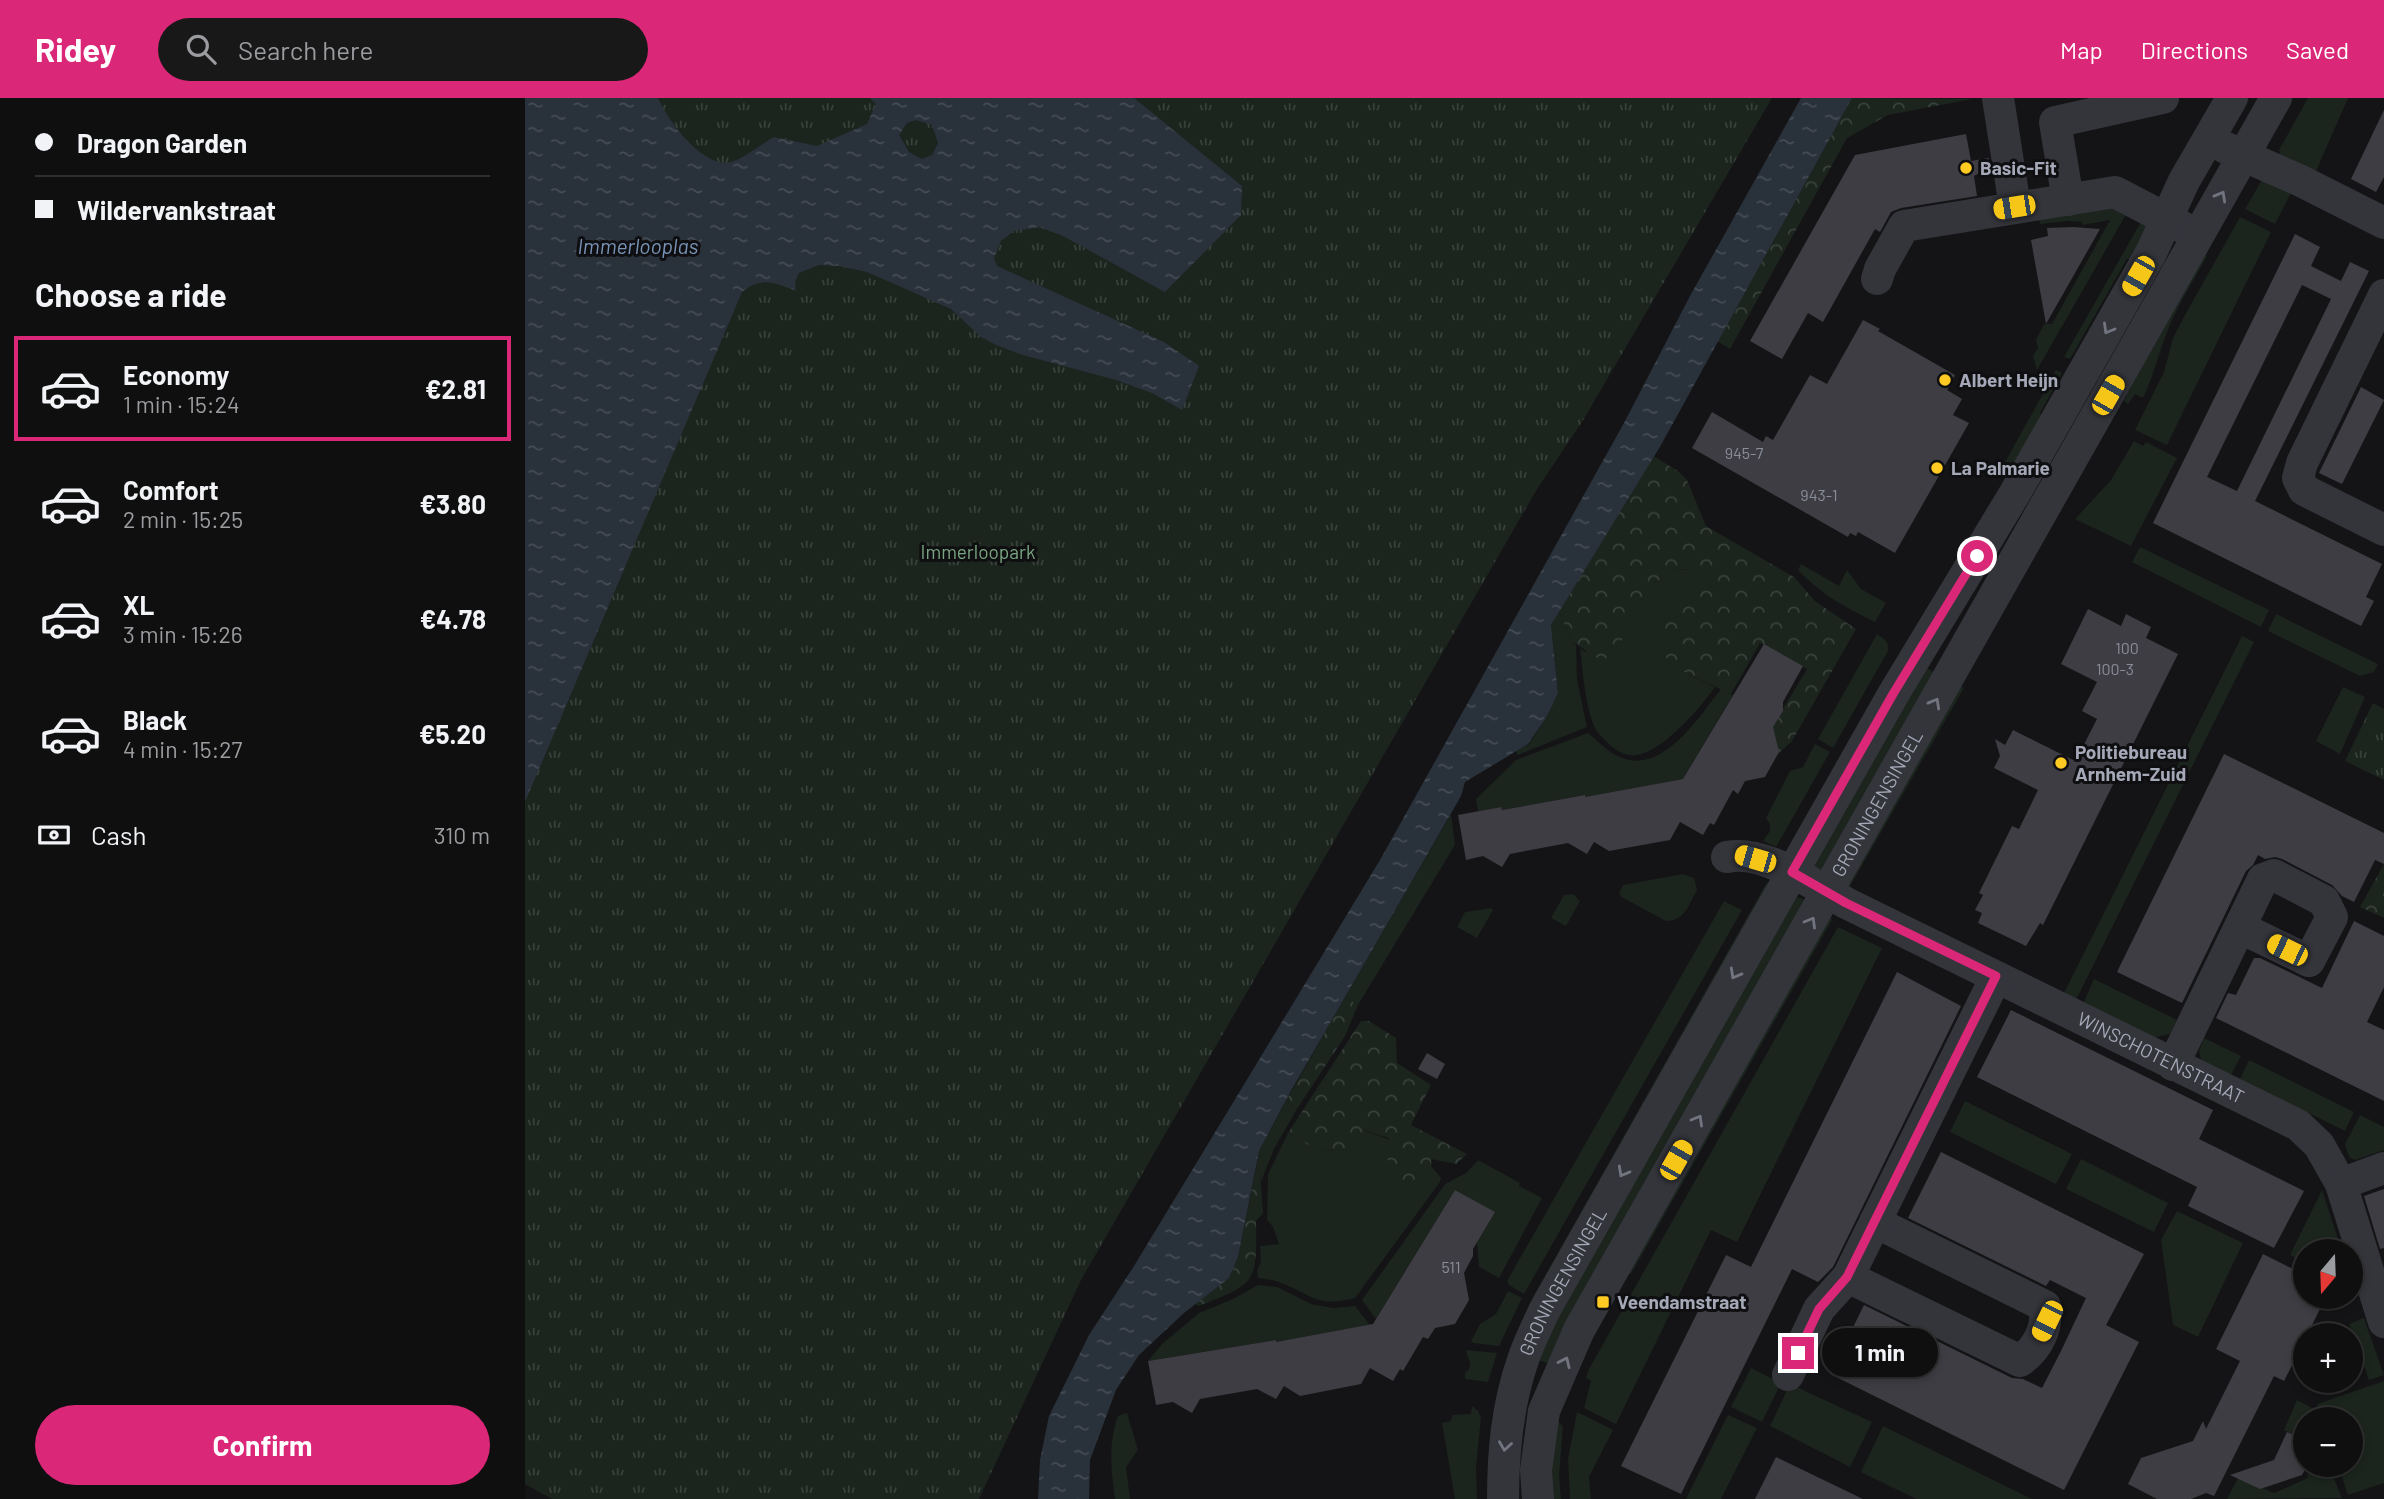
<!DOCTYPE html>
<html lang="en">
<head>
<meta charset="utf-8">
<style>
	:root { --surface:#0f0f10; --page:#181819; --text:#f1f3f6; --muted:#9b9c9f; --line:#2f2f30; --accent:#db2777 }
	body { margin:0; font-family:Barlow,sans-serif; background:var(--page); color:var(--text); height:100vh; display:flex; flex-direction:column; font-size:26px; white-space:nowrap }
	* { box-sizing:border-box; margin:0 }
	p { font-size:23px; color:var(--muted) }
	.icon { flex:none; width:38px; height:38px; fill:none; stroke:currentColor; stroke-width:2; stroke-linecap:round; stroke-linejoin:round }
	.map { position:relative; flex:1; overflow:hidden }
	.side { display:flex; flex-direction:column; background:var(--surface); width:525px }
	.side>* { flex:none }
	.hud { display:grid; align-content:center; height:154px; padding:0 35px; background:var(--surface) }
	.needle { width:46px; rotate:199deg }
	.tools { position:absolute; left:1768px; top:1141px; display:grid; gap:14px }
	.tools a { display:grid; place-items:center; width:70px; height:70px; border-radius:50%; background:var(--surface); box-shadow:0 4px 10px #0003,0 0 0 2px var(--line); font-size:35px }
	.end { position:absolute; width:32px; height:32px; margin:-16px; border:9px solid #db2777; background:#fff; box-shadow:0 0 0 4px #fff }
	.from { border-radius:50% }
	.bubble { position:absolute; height:49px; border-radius:24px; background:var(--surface); box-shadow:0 4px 10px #0003,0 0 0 2px var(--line); font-size:23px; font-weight:700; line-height:49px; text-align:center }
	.car { position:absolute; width:21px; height:42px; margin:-21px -10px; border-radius:9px; box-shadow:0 0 5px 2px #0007; background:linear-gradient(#f5c518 24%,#345 0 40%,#f5c518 0 76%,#345 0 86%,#f5c518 0) }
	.hud b { display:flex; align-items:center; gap:24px; height:66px; font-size:26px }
	.hud b+b { border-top:2px solid var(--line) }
	.hud i { width:18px; height:18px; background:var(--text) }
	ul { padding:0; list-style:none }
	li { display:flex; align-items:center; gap:21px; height:105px; margin:0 14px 10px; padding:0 21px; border:4px solid transparent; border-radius:0px }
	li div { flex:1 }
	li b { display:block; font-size:26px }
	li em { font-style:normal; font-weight:700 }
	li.current { border-color:var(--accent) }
	li>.icon { width:63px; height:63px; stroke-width:1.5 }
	h2 { padding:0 35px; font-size:32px; line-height:84px }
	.pay { display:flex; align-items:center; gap:18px; height:77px; padding:0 35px; font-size:26px }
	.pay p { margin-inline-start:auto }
	.action { display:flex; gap:14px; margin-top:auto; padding:14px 35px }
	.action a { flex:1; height:80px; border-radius:42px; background:var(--accent); color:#fff; font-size:28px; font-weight:700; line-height:80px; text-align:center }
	header { display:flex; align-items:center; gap:42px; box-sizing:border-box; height:98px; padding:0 35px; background:var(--accent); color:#fff }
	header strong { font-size:33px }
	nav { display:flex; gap:38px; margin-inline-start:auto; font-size:24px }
	.search { width:490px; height:63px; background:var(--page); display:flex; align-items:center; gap:18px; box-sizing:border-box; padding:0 24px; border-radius:38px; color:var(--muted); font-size:26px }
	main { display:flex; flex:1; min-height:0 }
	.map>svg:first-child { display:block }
	.green { fill:#1b241d }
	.forest { fill:url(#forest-crowns) }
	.park { fill:url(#park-tufts) }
	.water { fill:url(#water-ripples); fill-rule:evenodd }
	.building { fill:#3e3d43; fill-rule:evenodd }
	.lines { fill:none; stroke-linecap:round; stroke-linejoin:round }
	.minor { stroke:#34353b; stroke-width:32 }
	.oneway { stroke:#72747f }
	.route { stroke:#db2777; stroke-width:9 }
	.poi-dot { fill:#ffca22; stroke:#0f0f11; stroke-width:2.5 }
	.labels { text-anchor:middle; stroke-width:6; stroke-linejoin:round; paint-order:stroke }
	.number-label { font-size:16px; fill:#8a8d9a }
	.poi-label { font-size:19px; font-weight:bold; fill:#a4a8b7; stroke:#0f0f11; text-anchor:start }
	.park-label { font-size:19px; fill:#79a580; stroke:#0f0f11 }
	.street-label { font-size:19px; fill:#a4a8b7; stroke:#0f0f11 }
	.water-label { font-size:21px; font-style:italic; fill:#7793b6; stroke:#0f0f11 }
</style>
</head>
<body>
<header>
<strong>Ridey</strong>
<div class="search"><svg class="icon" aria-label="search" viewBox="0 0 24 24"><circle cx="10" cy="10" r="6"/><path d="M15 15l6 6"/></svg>Search here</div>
<nav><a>Map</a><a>Directions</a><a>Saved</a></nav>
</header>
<main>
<section class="side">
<div class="hud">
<b><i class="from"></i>Dragon Garden</b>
<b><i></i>Wildervankstraat</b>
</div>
<h2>Choose a ride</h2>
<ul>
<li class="current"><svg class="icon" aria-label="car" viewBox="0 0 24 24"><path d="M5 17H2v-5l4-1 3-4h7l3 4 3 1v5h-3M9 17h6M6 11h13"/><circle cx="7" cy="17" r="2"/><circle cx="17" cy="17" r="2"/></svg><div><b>Economy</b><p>1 min · 15:24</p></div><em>€2.81</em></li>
<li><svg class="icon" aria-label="car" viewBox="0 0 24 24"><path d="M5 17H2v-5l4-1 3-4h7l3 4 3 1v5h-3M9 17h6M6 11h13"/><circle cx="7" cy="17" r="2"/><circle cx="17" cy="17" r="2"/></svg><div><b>Comfort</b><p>2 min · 15:25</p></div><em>€3.80</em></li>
<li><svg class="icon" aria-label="car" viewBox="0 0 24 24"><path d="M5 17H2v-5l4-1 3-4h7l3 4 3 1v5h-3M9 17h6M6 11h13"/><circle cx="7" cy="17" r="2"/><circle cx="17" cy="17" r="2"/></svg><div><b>XL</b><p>3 min · 15:26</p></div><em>€4.78</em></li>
<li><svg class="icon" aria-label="car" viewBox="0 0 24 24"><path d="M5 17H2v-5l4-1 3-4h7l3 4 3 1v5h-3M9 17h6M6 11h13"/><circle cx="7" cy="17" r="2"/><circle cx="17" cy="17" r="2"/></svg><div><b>Black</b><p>4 min · 15:27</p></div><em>€5.20</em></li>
</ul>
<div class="pay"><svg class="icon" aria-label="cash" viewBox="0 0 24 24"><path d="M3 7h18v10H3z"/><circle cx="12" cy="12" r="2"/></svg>Cash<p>310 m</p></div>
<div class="action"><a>Confirm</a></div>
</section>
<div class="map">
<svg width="1859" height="1401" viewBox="0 0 1859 1401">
	<defs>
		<pattern id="forest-crowns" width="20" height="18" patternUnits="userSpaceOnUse" patternTransform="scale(1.75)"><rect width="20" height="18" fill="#1b241d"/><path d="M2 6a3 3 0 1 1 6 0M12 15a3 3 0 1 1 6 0" fill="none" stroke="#39413c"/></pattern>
		<pattern id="park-tufts" width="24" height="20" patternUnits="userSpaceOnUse" patternTransform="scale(1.75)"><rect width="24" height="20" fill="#1b241d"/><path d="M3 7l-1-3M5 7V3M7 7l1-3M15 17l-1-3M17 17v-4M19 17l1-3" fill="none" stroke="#39413c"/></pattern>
		<pattern id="water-ripples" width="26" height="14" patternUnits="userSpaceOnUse" patternTransform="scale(1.75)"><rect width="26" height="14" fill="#29313b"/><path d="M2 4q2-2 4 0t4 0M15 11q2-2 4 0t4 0" fill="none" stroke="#454c55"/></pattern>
	</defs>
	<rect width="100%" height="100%" fill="#141416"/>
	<!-- green -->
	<path class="green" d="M1783,0H1823L1789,78L1755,58L1754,52Z
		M1738,80L1768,91L1750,126L1720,111Z
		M1586,106L1603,113L1512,272L1508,258L1513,250L1511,242L1519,226H1527L1585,122L1557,127V124L1543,123L1515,126L1514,120Z
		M1715,119L1746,134L1642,347L1610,332L1639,274L1648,240L1660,217Z
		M1617,122L1626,137L1607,162L1602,161L1545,261L1539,259Z
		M1673,153L1682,158C1668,184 1651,209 1641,237C1633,258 1628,279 1618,300L1610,296L1603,306L1599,303L1618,259Z
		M1531,272L1537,275L1515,315L1519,318L1482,381L1473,377L1474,374L1481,377L1486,370L1479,366Z
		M1609,343L1618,348L1621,344L1652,360L1606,448L1550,421L1586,382Z
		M1615,449L1744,512L1736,529L1607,464Z
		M1276,466L1314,488L1322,472L1336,491L1361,505L1350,524C1318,508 1298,498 1273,472Z
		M1150,471L1169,472L1176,476L1179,486L1170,502L1144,518L1135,536L1159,574L1190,589C1176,609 1131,663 1103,657C1095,655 1086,649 1081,643C1077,639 1072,635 1070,630C1060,608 1058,574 1055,550L1060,554L1108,520L1130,485Z
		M1034,513L1046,543L1051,547L1052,581L1062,629L993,657L991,653L1004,646L1021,620L1033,595L1026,527Z
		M1751,516L1853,566L1849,574L1835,578L1743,533Z
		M1352,536C1359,541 1365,544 1363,553L1308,650L1293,641Z
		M1717,538L1729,544L1551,902L1539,895Z
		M1393,565L1418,579L1304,773L1290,775L1286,755Z
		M1429,584L1439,590L1324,790L1322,788Z
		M1818,589L1840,599L1815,656L1791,643Z
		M1196,591L1208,597L1158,681L1060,699L1059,697L977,712L976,709L953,713L951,701L991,662L1063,635C1072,642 1080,651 1089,656C1134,683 1172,621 1196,591Z
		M1290,646L1305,654L1251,749L1238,743L1245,733V726L1241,720L1265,673L1278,669Z
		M926,716L930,747L833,907L820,899Z
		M1158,776L1169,780L1172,792C1164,806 1160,823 1141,823L1098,800L1094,796L1098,787Z
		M1242,784L1246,794L1011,1200L1008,1199Z
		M1048,796L1055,803L1041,828L1026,820L1039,797Z
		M1270,798L1278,801L1279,804L1027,1267L1005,1259Z
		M1199,803L1217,812L999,1196L984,1187L982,1183Z
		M966,810L968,812L952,840L932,829L940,814Z
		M1305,818L1307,822L1106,1176L1097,1171Z
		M1313,829L1357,850L1212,1144L1186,1132L1091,1326L1059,1310L1066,1283L1061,1280L1064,1271Z
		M1569,881L1652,922L1645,936L1627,940L1558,906Z
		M1679,940L1716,958L1706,977L1676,962L1674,953Z
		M1724,962L1829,1014L1820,1033L1715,981Z
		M761,1003L772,1011L749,1051L736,1084L735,1074L731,1070L734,1053Z
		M1440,1003L1547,1056L1531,1086L1425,1034Z
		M1835,1017L1859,1029V1052L1830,1062L1824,1059L1820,1046Z
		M839,1033C869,1042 898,1054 916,1080L915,1084L830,1200C791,1210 788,1197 756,1185C749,1182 741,1181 733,1180L732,1172L736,1164L735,1148L754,1146L748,1129L742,1122L743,1076L763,1035L794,1053L821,1052Z
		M1556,1061L1643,1105L1629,1134L1541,1091Z
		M953,1062L995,1085L994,1088L1017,1100L974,1180L954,1169L952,1144L969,1114L930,1092L851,1221L837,1202L920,1086L941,1075Z
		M1797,1092L1817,1153H1780V1165L1765,1157Z
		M1652,1113L1718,1145L1673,1239L1648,1227L1636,1142Z
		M733,1187L752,1189L786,1206L808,1210L830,1208L845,1227L751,1244V1242L623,1263L637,1246L674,1215L708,1201Z
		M983,1193L997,1200L974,1248L948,1245L946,1243L955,1226L971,1216Z
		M1839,1220L1859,1277L1844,1282L1824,1226Z
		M941,1252L972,1255L963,1284L940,1281V1275C950,1267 942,1261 941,1252Z
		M1226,1270L1256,1285L1237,1324L1206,1309Z
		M1859,1283V1385L1823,1397L1813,1367H1825V1321H1797L1792,1306Z
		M1265,1286L1347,1324L1325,1369L1245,1328Z
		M1772,1302L1787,1310L1790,1321H1780V1340L1777,1341L1759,1332Z
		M947,1308L953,1313L956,1319L951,1370L952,1401H930L917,1325L926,1323L927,1317L946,1316Z
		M1052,1314L1088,1332L1064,1379L1066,1401H1045L1043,1361Z
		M602,1315L613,1352L601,1369L605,1401H590C586,1373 583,1345 593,1318Z
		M1203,1317L1232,1330L1196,1401H1161Z
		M1025,1323L1035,1325L1038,1329L1034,1377L1036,1401H1019Z
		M1358,1328L1507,1401H1391L1336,1374Z
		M1804,1368L1817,1400L1702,1401L1713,1380L1749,1395L1783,1380L1782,1376Z"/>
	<!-- forest -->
	<path class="forest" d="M1327,0L1447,1L1363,17L1322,40L1205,251L1192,243Z
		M1128,358L1153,373L1162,382L1181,428L1269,479L1290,503L1331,531L1267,643L1252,657L1227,662L1282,571L1235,545L1206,596L1159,574L1137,556L1135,536L1144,517L1170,502L1178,486L1176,476L1169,472L1150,471L1130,485L1087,559L1074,561L1046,543L1034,513Z
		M1859,766V820L1835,809Z
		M820,899L833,907L820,938L772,1011L761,1003Z
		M836,923H844L871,940L872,965L906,987L886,1027L942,1056L931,1066L906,1061L907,1078L891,1097L876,1087L859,1055L864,1040L840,1033L821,1052L794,1053L763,1035Z
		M731,1070L735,1074L738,1115L731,1123C732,1186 731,1185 674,1208L670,1206L704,1180L713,1159Z"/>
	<!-- park -->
	<path class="park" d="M0,0H1247L1057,324L1012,391L556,1182L454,1401H27L0,1386Z
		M1848,605L1859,611V682L1820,663Z"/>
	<!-- water -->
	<path class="water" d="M0,0H133C143,23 178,71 206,64C218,61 238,45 249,39L292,48L342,26L351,6L345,0H609L717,88L716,117L640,194L538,138L514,129L489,133L476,143L469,160L472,168L639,244L674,268L657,312L627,295L591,282L498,257L471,247L456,239L426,211L342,174L314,168L294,167L274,175L270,184L271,193C251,185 235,178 217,194L0,704ZM391,22L407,27L413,45L407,57L397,61L384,54L374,37L382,25Z
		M1276,0H1327L1136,347L1026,527L1033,595L1021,620L1003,646L940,684L936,698L767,991L734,1053L713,1159L704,1180L659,1215L614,1257L591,1292L565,1362L564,1401H513L515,1362L524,1318L564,1237L609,1168L855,762L1099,325L1165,198Z"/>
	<!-- building -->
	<path class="building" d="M1859,12V79L1851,94L1826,81Z
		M1441,36L1446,63L1464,60L1465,69L1449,78L1452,98L1376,110L1366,114L1355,134L1350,131L1298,224L1283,215L1257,261L1225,243L1330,57Z
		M1548,129L1575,131L1521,226L1506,142L1523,138L1522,130Z
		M1770,136L1795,149L1786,168L1816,183L1825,164L1844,173L1730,403L1857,466L1841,499L1849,503L1836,528L1628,425ZM1777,187L1806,201L1712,393L1682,379Z
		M1338,222L1355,231L1353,233L1430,277L1422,292L1437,301L1428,317L1444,325L1370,455L1333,434L1331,438L1325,435L1323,439L1167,350L1187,314L1238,344L1241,338L1248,342L1285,277L1302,286Z
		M1836,289L1859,302L1817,386L1794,375Z
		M1563,511L1596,528L1601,516L1626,529L1621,540L1653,556L1518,827L1515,825L1501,848L1453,825L1457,815L1450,812L1458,797L1454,795L1487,728L1494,731L1513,692L1469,670L1475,658L1470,641L1480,647L1488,632L1548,662L1549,659L1552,660L1572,621L1557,613L1572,584L1536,566Z
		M1239,546L1278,568L1258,604V613L1248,629L1254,654L1240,679L1220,683L1213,696L1208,692L1189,727L1185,725L1178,737L1155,724L1145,742L1084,753L1069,744L1062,756L1043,745L985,756L977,769L958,758L941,762L933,717L976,709L977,712L1060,697V699L1158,681Z
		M1699,656L1859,735V766L1850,762L1829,804L1817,798L1807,787L1757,761L1750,759L1740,761L1733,757L1728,767L1721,773L1657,905L1592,874Z
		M1829,823L1859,838V889L1842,924L1859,932V1003L1691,920L1703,895L1711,897L1729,860H1735L1797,890Z
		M1372,874L1436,908L1308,1169L1293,1184L1267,1171L1156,1396L1096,1368L1201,1157L1226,1169Z
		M1486,912L1688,1012L1674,1041L1779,1093L1749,1150L1663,1108L1672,1089L1452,979Z
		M902,955L920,966L912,981L893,971Z
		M1416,1054L1619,1156L1581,1227L1614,1244L1539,1392L1305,1276L1339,1207L1487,1280L1498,1281L1517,1290L1536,1253L1561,1200L1525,1182L1521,1188L1383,1120Z
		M1859,1091V1150L1855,1151L1839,1098Z
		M930,1092L970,1114L948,1151V1158L939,1175L944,1202L930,1226L910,1230L903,1241L898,1239L878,1273L875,1271L868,1283L845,1270L836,1286L775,1298L759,1288L751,1301L732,1291L675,1301L667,1315L648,1304L631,1307L623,1263L751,1242V1244L848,1226Z
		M1738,1156L1780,1177V1199H1801L1782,1237H1780V1242L1759,1283L1749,1278L1689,1398L1681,1395L1666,1401H1632L1603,1386L1616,1360L1668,1343L1678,1323L1681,1331L1715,1263L1691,1251Z
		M1762,1334L1777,1341L1780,1349V1372L1777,1377L1735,1391L1705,1377L1749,1362Z
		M1251,1359L1338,1401H1230Z"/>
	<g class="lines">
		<!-- minor -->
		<g class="minor">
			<path d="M1473,0L1490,109"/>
			<path d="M1699,49L1776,83L1859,125"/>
			<path d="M1543,102L1530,24L1638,0"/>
			<path d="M1352,181L1355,171L1379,128L1590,94L1659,130"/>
			<path d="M1859,197L1777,365L1773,380L1779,392L1859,432"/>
			<path id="s1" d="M1202,759C1239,751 1289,787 1321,805L1773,1027L1794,1047L1816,1086L1859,1224"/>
			<path d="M1648,967L1738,781L1749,777L1799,803L1807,819L1784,863L1716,830"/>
			<path d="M1816,1086L1859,1070"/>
			<path d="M1323,1179L1495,1263C1513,1250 1523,1230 1520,1208L1350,1124"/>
			<path d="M1263,1277L1294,1211L1323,1179L1471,879"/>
			<path id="s2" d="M978,1401C978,1354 982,1308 998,1262C1003,1246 1012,1229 1019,1213L1369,595L1490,395L1626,155L1659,83L1707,0"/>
			<path id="s3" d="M1013,1401L1011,1372L1019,1313L1054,1232L1751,0"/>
		</g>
	</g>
	<!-- one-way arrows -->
	<defs><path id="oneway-chevron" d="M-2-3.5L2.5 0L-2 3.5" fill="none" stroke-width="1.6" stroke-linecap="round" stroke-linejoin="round" transform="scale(1.75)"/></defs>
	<g class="oneway">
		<use href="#oneway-chevron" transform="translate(1696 98) rotate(-61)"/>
		<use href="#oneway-chevron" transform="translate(1583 231) rotate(120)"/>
		<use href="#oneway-chevron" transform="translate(1410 605) rotate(-61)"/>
		<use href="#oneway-chevron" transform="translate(1286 824) rotate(-60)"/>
		<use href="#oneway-chevron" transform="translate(1210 876) rotate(119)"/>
		<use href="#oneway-chevron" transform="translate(1173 1022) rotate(-60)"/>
		<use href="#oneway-chevron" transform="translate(1098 1074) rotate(119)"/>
		<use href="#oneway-chevron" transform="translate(1040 1264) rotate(-65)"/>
		<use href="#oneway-chevron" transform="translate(980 1348) rotate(98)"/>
	</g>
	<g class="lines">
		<!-- route -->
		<path class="route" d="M1273,1255L1294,1211L1322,1179L1471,878L1321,805L1267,774L1368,596L1452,458"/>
	</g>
	<!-- markers -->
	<g class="poi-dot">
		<circle cx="1441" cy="70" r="7"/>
		<circle cx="1420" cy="282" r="7"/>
		<circle cx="1412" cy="370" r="7"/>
		<circle cx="1536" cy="665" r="7"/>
		<rect x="1071" y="1197" width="14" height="14" rx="3.5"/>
	</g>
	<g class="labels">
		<!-- number labels -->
		<g class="number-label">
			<text x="1219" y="361">945-7</text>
			<text x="1294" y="403">943-1</text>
			<text x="1602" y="556">100</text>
			<text x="1590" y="577">100-3</text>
			<text x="926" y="1175">511</text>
		</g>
		<!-- poi labels -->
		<g class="poi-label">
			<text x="1455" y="77">Basic-Fit</text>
			<text x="1434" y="289">Albert Heijn</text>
			<text x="1426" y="377">La Palmarie</text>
			<text x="1550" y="661">Politiebureau<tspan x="1550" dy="22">Arnhem-Zuid</tspan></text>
			<text x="1092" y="1211">Veendamstraat</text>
		</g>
		<!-- park labels -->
		<g class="park-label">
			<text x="453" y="461">Immerloopark</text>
		</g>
		<!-- street labels -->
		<g class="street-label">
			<text dy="7" stroke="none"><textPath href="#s3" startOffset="782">GRONINGENSINGEL</textPath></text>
			<text dy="7" stroke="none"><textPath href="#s1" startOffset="481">WINSCHOTENSTRAAT</textPath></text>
			<text dy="7" stroke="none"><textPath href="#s2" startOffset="229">GRONINGENSINGEL</textPath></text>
		</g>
		<!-- water labels -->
		<g class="water-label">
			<text x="113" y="156">Immerlooplas</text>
		</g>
	</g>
</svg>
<div class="tools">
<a><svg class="needle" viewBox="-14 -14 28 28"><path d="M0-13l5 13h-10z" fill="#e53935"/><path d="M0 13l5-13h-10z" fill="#9b9c9f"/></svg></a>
<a>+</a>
<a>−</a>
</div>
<i class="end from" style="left:1452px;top:458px"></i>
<i class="end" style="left:1273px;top:1255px"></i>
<div class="bubble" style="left:1297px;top:1230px;width:116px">1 min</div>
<i class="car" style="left:1489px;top:109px;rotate:261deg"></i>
<i class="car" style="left:1613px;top:178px;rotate:210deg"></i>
<i class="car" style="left:1583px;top:297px;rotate:30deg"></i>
<i class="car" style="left:1230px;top:761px;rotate:286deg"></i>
<i class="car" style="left:1762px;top:852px;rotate:296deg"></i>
<i class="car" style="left:1151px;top:1062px;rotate:30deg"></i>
<i class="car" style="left:1522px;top:1223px;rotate:206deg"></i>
</div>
</main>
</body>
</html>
